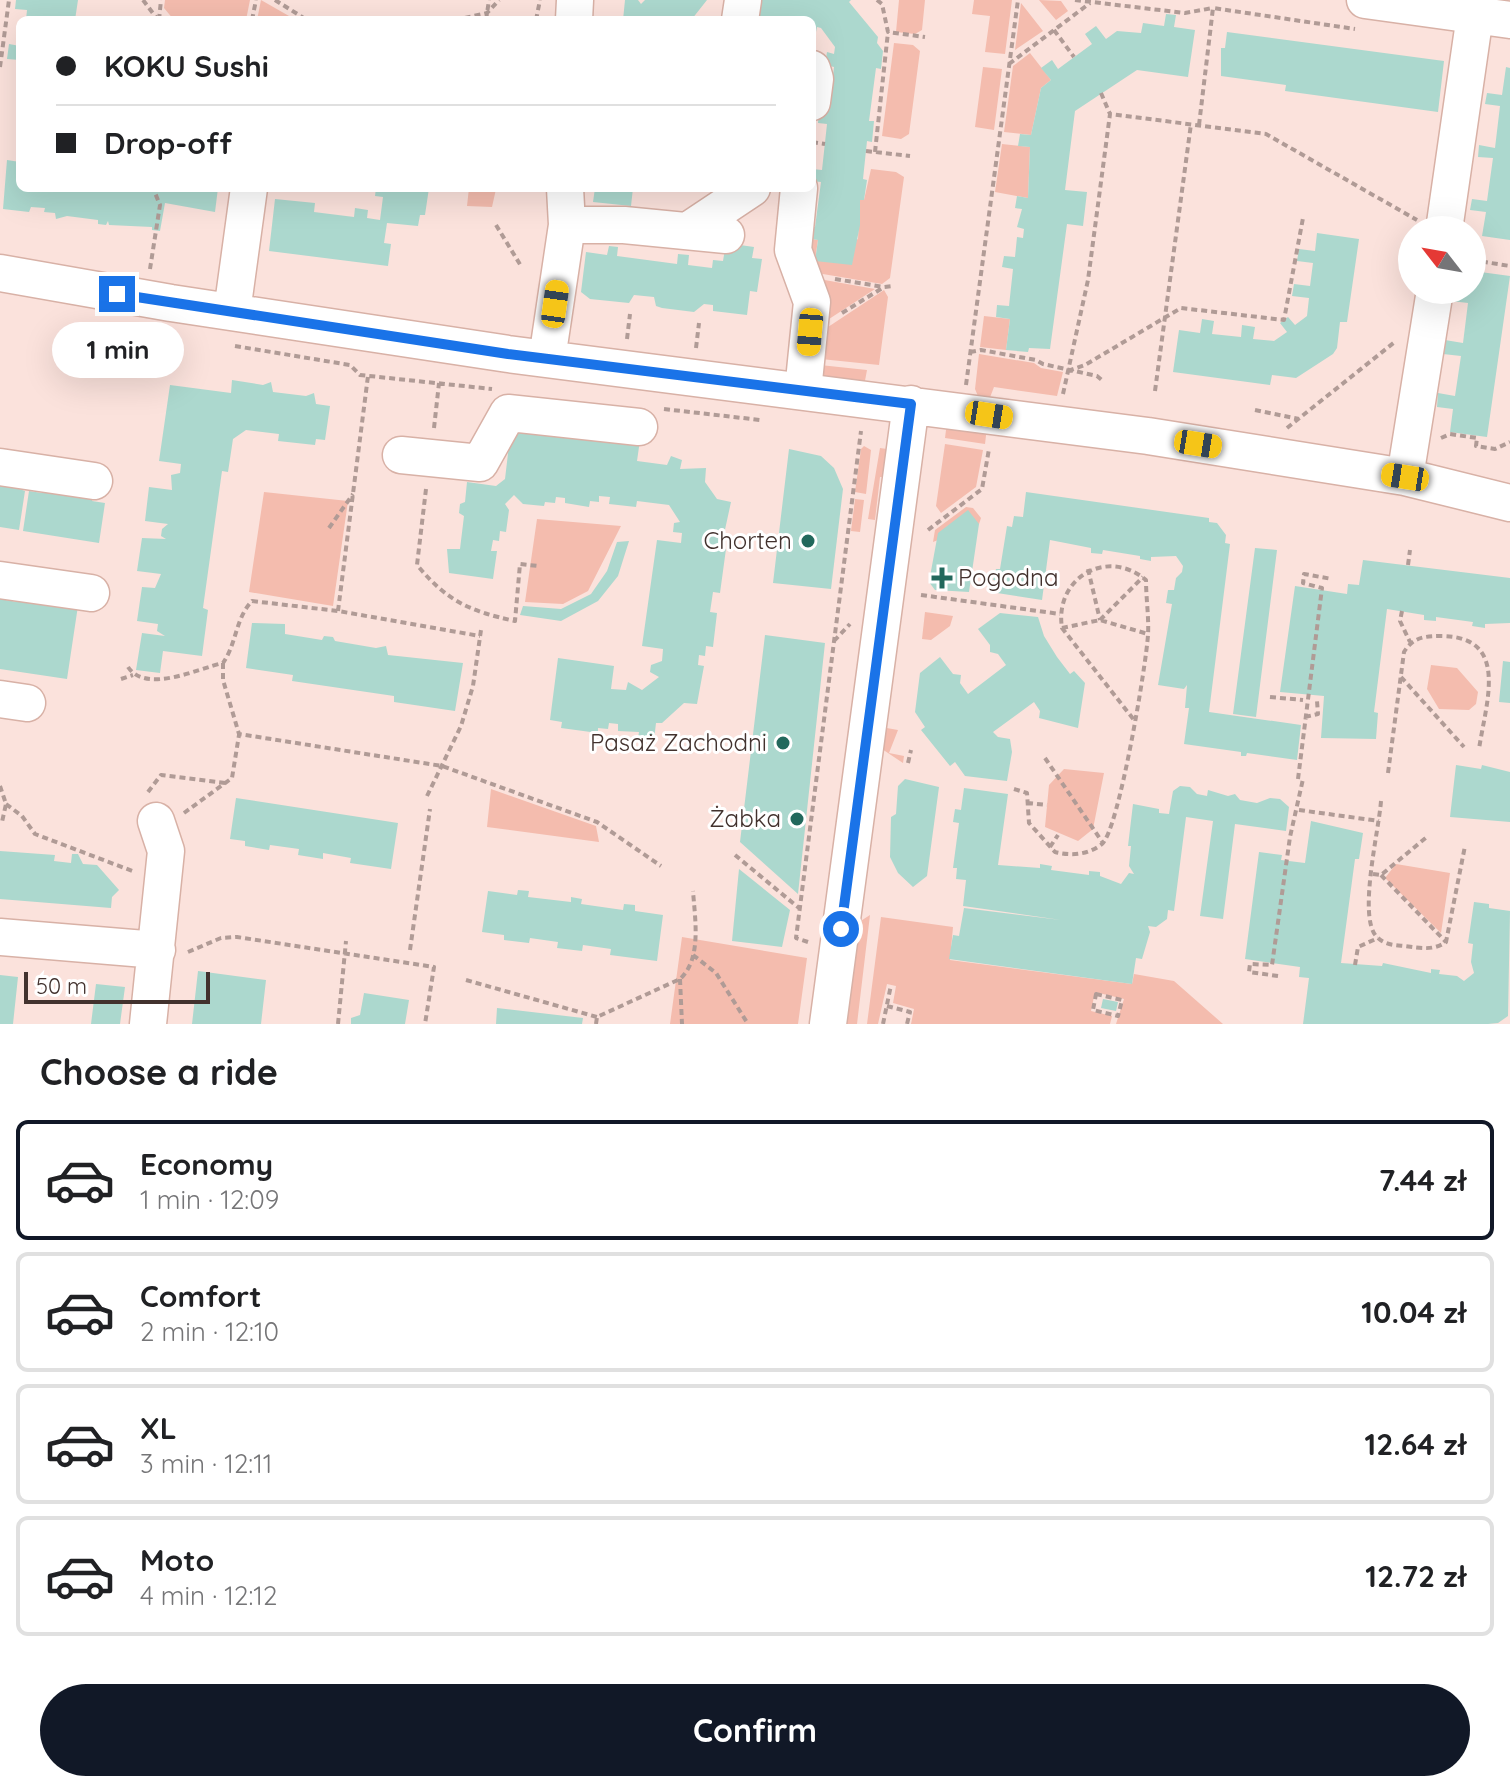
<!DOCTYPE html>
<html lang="en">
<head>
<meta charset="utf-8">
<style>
	:root { --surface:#fff; --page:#f2f2f2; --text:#202124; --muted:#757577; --line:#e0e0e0; --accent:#111827 }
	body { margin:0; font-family:Quicksand,sans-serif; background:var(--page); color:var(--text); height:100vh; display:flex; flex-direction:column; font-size:30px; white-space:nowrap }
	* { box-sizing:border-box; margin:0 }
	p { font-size:26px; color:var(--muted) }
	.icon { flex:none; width:44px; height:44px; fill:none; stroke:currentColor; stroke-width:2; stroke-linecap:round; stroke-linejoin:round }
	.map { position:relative; height:1024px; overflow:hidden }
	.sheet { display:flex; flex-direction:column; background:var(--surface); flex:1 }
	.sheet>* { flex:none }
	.banner { position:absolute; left:16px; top:16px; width:800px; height:176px; border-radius:12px; box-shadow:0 8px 32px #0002; display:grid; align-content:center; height:176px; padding:0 40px; background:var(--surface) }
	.needle { width:52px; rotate:301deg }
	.fabs { position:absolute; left:1398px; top:216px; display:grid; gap:16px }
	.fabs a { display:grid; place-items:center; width:88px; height:88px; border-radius:50%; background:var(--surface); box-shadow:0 8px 32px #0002; font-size:40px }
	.scale { position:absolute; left:24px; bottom:20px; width:186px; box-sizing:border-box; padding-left:8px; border:4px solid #42322e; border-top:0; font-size:22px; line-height:28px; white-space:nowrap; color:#42322e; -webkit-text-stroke:6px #fff; paint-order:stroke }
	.end { position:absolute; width:36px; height:36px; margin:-18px; border:10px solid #1a73e8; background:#fff; box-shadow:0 0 0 4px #fff }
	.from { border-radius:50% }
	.bubble { position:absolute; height:56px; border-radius:28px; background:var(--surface); box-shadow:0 8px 32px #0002; font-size:26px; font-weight:700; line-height:56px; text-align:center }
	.car { position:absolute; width:24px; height:48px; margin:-24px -12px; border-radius:10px; box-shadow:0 0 6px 2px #0007; background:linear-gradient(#f5c518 24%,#345 0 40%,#f5c518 0 76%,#345 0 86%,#f5c518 0) }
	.banner b { display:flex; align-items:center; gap:28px; height:76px; font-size:30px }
	.banner b+b { border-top:2px solid var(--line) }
	.banner i { width:20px; height:20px; background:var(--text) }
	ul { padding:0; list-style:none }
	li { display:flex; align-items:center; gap:24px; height:120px; margin:0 16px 12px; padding:0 24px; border:4px solid var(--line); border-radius:12px }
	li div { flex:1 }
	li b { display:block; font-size:30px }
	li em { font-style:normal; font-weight:700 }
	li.selected { border-color:var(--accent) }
	li>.icon { width:72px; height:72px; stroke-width:1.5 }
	h2 { padding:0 40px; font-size:36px; line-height:96px }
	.primary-button { display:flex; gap:16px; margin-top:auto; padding:16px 40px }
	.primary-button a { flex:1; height:92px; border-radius:48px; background:var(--accent); color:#fff; font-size:32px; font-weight:700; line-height:92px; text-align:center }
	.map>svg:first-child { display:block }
	.green { fill:#f4bcae }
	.building { fill:#acd8ce }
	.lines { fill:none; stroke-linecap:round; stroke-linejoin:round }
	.minor-casing { stroke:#d8b1a6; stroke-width:39 }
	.path { stroke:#b09b96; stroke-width:4; stroke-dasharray:6 4; stroke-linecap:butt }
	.minor { stroke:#fff; stroke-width:36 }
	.route { stroke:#1a73e8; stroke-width:10 }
	.poi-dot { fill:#22685c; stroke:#fff; stroke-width:3 }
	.labels { text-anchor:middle; stroke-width:6; stroke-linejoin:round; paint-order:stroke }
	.poi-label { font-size:24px; fill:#42322e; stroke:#fff; text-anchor:end }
</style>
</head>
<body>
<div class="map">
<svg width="1510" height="1024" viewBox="0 0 1510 1024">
	<rect width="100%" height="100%" fill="#fbe2dc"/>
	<!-- green -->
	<path class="green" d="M165,0H250L246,20H174L164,8Z
		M261,0L296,20H257Z
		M899,0H925L922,30L915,34L896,32Z
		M974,0H1012L1005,54L985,52L990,16L972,14Z
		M1039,0L1061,1L1068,11L1056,20Z
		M1021,3L1043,31L1015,50Z
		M894,43L913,45L920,51L909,134L901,139L882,136Z
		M1030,53L1051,80L1041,88L1031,135L1004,132L1013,66Z
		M983,67L1002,69L994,130L975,127Z
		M1002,144L1030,147L1028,198L995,192Z
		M871,169L896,172L904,177L890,278L882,284L811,272L800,237L818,240L815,260L858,239L860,200H864Z
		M469,188L496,189L492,207L467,206Z
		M819,279L875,289L826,321Z
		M884,290L888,297L879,365L821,359L825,329Z
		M984,316L1010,319L1006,350L980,347Z
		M979,354L1034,363L1041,368L1063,372L1057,396L994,387L989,400L980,401L975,389Z
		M820,365L867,370L864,386L820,382Z
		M947,422L987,427L985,444L945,438Z
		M945,444L983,450L976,487L941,513L936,506Z
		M864,446L871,450L866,494L855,492L861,449Z
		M880,448L894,450L886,477H880L875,520L868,519Z
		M264,492L348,501L333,606L249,592Z
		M855,499L864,500L860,532L851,531Z
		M966,507L973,508L981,518L979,524L933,542L935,530Z
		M537,519L621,526L588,591L563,604L525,602Z
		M925,612L953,616L950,626L931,640L922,639Z
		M1431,665L1457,668L1478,692L1476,704L1469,710L1439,709L1427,689Z
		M881,727L898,730L889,753L904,756L903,763L882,749Z
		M1064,769L1104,773L1093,829L1078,841L1045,827L1049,785Z
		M491,789L596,826L599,842L487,827Z
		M1396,864L1450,873L1441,933L1385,878Z
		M870,915L857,1024H840L856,924Z
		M881,917L953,927L950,960L1132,984L1134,974L1174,981L1223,1024H1116L1124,999L1095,992L1091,1011L1112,1016L1110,1024H911L914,1009L893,1003L896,986L887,984L878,1024H867Z
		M682,937L807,958L798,1024H670Z"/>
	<!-- building -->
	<path class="building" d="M16,0H78L75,20H26L27,10L15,9Z
		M625,0H638L641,4L645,0H707L692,19L690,16L684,20H623Z
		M757,0H851L849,2L878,37L877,43L883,51L881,69L876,68L869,121H874L872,142L867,141L863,179L867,180L864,200H860V225L852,265L815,261L818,240L805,238L807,226L815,227L821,182L812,181V169L822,170L827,124L818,123L819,110L829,111L834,67L825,65L827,52L834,54L835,47L821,28L817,27L815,37H812V20L755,16Z
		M1166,14L1176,15L1174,27L1195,30L1188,77L1137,70L1075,111L1065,190L1087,192L1083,226L1067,224L1050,349L1029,348L1028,352L1006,350L1010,319L996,317L997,305L1009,306L1013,269L1002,267L1004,256L1015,257L1017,237L1023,238L1024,229L1017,227L1022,209L1015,208L1017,196L1028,198L1030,147L1018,146L1020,134L1031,135L1041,88L1051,80L1041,68L1052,60L1058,69L1092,44L1085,34L1096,26L1106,39L1117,31L1141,33L1143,23L1164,26Z
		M1227,32L1444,61L1438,112L1285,91L1286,85L1221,76V48H1225Z
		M9,44L20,46V60L7,59Z
		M1506,67L1510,68V240L1482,236L1486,212L1470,210L1472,199L1487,201L1493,158L1478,157L1479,145L1495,148L1500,106L1485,104L1487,93L1502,95Z
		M7,160L20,162V188H218L215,212L165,203L160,231L152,230V227L109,225L108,221L106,225L98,224V220L67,216L56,219L55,213L44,212L45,208L31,207L29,212L3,209Z
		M376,188H429L425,215H420L418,226L387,223L384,243L391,244L388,266L269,251L275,199L315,203L314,212L354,217L355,208L368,210L367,218L380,220L383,197L375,196Z
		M595,188H633L631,206L593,202Z
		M1317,233L1359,239L1347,322H1340L1337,348L1333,354L1296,378L1272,375L1270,385L1173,372L1179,330L1200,333L1202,319L1214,321L1212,334L1241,337L1242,325L1255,327L1253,339L1274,341L1287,332L1280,323L1288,317L1295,325L1307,316L1309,298L1292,296L1294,284L1310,286L1313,263L1297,261L1299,249L1315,251Z
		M726,243L754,247L752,258L762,259L757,292L750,291L747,315L713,311V305L704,304L694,312L662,308L656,306L654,297L634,295L629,303L590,299L581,292L586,252L607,255L609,246L618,247L617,256L677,264L678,254L689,255L688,265L712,268L713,260L723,261Z
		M1473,271L1510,276L1487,437L1450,432L1453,409L1437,407L1438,393L1455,396L1461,356L1443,354L1445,340L1463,343L1468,303L1451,301L1453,290H1472Z
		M232,380L263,385L271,382L273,392L306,396L314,393L316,404L330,406L325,440L316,439L315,445L278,441L279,434L246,430L233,439L228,472L222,471L203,608L208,610L202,656L163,651L160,673L136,670L142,633L165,636L157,631L158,624L137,621L142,587L155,588L161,574L137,571L142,538L166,539L161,536L162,529L168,524L145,521L149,487L172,490L171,475L180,473L181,464L159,461L170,385L231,393Z
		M511,428L640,440L637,461L667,465L671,456L682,460L680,469L706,468L705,482L717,499L731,502L721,548L726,549L720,593L713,592L710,612L717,613L713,647L706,646L705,656L699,655L698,665L704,666L697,704L684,703L662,723H656L654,740L638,738L639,732L618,731V724L609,723L608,729L598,728V733L561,728L562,722L550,720L558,658L614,666L611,689L626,690L628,682L642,690L659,677L650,672L651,665L662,661L663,649L642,646L657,540L681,543L682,533L673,532L674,523L680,522L669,505L637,501L636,507L609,504L610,497L599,496V502L590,501L589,507L565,503V498L556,497L555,503L545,502L544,506L523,504L514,495L505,504L509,510L506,532L500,531L499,541L493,540L491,551H497L493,579L449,573L447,549H460L464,516L459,513L460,504L465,502L467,482L496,486L505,479Z
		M789,449L821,456L834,468L843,489L831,589L773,583Z
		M0,482L25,491L19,530L0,527Z
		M42,489L93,497L92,501L105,503L99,543L23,531L29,491L42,493Z
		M1026,492L1209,518V522L1217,523L1226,535L1225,543L1230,544L1209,712L1301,725L1297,760L1247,753L1246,756H1241V752L1184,744L1189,708H1185L1187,685L1184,689L1158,685L1172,604L1166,603L1168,590H1174L1176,578L1182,572L1183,566L1176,556L1151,557V561L1140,559V556L1103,550L1102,554L1091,553V548L1050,540L1042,600L997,593L999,581L993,580L996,569H1000L1007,526L1012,527L1014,516L1023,517Z
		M968,510L979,524L969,592L935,590L929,582L938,533Z
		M629,541L618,576L598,601L561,621L520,615L523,606L561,609L591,594L607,571L617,542Z
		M1255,548L1277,550L1256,717L1233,714Z
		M1363,560L1510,578V623L1485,624V628L1472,626L1473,622L1436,617V621L1424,620V615L1387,609L1374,712L1378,713L1376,739L1321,738L1324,696L1280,692L1295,586L1347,594L1348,584L1359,585Z
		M18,591L79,599L67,679L0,669V599L17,602Z
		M1000,613L1038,617L1044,636L1057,657L1070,674L1074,671L1085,683L1078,728L1039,718L1040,711L1034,702L993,732L998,737L1010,739L1012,752L1007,781L965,776L955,762L950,766L921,730L925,727L915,712L920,673L940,657L953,674L961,675L960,683L968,694L1006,665L998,654L990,652V645L978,629Z
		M252,623L285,624V634L322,640L324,636L333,637L335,641L376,648L386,646L388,655L463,663L455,711L394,702V696L292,681L293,675L246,668Z
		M765,635L825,643L798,894L740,842Z
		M1503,661L1510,662V703L1499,702Z
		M1456,765L1481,769L1482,765L1510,772V822L1450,817Z
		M905,779L939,787L927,876L913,887L898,873L890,857L891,817L896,814L898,786Z
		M1180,786L1190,787L1197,794L1207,796L1208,790L1228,796L1235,794L1240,800L1257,803L1270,798L1280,799L1289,807L1286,831L1235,824L1223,919L1200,916L1213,821L1186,817L1174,911L1168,910L1167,919L1156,927L1148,926L1150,932L1142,959L1136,958L1132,984L949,959L953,935L959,936L964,908L1061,920L963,906L966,880L956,879L957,868H953L959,823L953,822L955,809L961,810L964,788L1008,794L998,865L1040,868V864L1052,866L1051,870L1089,875V871L1100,872V876L1121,884L1129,873L1134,874L1129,866L1131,846H1128L1133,804L1159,809V813L1169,814L1173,791Z
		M236,798L398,823L391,869L350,863L351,858L323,853V859L298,855L299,849L270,845L269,850L245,846V841L230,839Z
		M1311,821L1363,833L1359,859H1355L1341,963L1382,966L1383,963L1431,973V969L1440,970L1439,974L1457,976L1464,981L1474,973L1471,962L1473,944L1468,943L1474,902L1489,904V908L1510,911L1508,1016L1498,1023L1488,1024H1303L1309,978L1299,977L1300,967L1245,959L1259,852L1282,855L1281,860L1305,863Z
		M0,851L55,855L54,861L71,863L72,854H78L83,864L97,865L119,890L112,897L111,908L0,899Z
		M739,869L790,910L782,947L732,941Z
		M518,890L529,891L528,897L571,902V897L582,899L581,904L623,910L624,904L635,905V911L663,915L657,961L610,955L611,949L583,945L582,951L557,948L558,942L530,938L529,943L504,940V935L482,932L488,891L517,895Z
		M198,971L266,980L261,1024H192Z
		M0,975L18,977L13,1024H0Z
		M96,984L125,987L120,1024H91Z
		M364,993L409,1000L405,1024H351V1018L360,1015Z
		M1103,999L1118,1002L1116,1011L1101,1008Z
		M497,1008L583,1018L582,1024H496Z"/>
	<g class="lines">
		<!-- minor casing -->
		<g class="minor-casing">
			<path id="minor" d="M1365,0L1510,20
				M574,20L575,0
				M740,20L743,0
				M812,69L815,79L812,102
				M799,188L793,250L812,302L803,391
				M567,225H624L726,235
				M689,230L752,188
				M1444,230L1475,15
				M0,273L171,303L508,354L1148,436L1405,477L1510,503
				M232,312L249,188
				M547,359L567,225L565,188
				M401,455L480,463L508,413L639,427
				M0,467L94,481
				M1405,477L1435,290
				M0,580L91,593
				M0,699L27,703
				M0,937L157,950
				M148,1024L166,851L156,821
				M828,1024L911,404"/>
		</g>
		<!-- path -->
		<path class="path" d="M143,0L158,20
			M275,0L307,20
			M877,0L882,4L888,32L925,37
			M1075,0L1185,13L1213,8
			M159,20L161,0
			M252,20L256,0
			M455,20L487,13L499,0
			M486,20L489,0
			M536,20L540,0
			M1054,30L1074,57
			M1009,64L1090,3
			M0,67L9,0
			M1101,93L1110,114
			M1199,125L1213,8L1355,29
			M812,142L825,144
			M866,151L910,156
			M875,152L888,32
			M496,225L521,266
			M1472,260L1510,266
			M150,269L160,205L153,188
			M835,279L884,287
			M842,313L884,287L893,286
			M627,339L630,314
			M235,346L350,365L360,375L492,389
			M696,348L699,323
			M970,352L981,350L1036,360L1043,364L1097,376L1104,382
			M1068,371L1085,365L1181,308L1284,320L1303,218
			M966,385L1018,0
			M1155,391L1191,124
			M1063,394L1088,280L1110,114L1266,134L1417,220
			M664,409L760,420
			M1255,410L1299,419
			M434,428L439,383
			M1287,428L1396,341
			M1441,438L1450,434L1477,438L1476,446L1495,449L1510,442
			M426,489L417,565C447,601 469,611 515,621L520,564L538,566
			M329,528L353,494
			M928,530L982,489L989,449
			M1408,565L1410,550
			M1088,569L1100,620
			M921,595L1060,614
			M338,611L368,376
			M1402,611L1400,621L1410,642
			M1100,620L1143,577
			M1062,628L1100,620L1148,634
			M834,641L850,624
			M223,663V680L239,734L442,766L597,822L661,866
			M128,667C146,694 197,669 223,663C237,643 235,619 252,601L338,611L480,636
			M1401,677L1464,747
			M121,679L133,675
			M1270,697L1303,700
			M1305,717L1318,714L1317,701
			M1045,758L1103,843
			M908,763L911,750
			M1388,773L1404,652C1413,637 1425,636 1442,636C1510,637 1486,702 1479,749
			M1298,779L1322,588L1303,583L1304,574L1332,579
			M0,786L6,804L2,822
			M1014,789L1027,793L1029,823L1055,852C1071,856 1088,855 1102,844C1119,829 1146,666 1148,635C1149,617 1146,598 1146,580C1107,547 1054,578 1062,628L1134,720
			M148,792L161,775L226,783
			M427,796L461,726L473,686L481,630
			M1381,801C1379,830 1358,915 1376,936C1384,945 1394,945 1404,946C1420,948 1433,951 1446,942L1465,846
			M1027,803L1047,805
			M6,804L22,816L35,834L135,872
			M1299,810L1379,821
			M184,813L232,778L239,735
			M1050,847L1058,835
			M735,855L799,908
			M1373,874L1381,875L1428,836
			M1381,875L1446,942
			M808,942L796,938L861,431
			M410,950L430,809
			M188,952L221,938L237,937L434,967L425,1024
			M693,955L716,973L748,1024
			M1355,965L1358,947L1378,938
			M1278,976L1249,972L1250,964L1272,965L1290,837L1303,779
			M680,979L682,1024
			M466,980L597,1017
			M1096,994L1122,1000L1118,1016L1093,1010Z
			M887,1006L910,1012L907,1024
			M338,1024L346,941
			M596,1024L597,1017L680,979C702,959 695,919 693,891
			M883,1024L891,985"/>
		<!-- minor -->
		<use href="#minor" class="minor"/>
	</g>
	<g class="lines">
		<!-- route -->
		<path class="route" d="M117,294L508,354L911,404L841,929"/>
	</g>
	<!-- markers -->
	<g class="poi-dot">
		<circle cx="808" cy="541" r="8"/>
		<path d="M938 566h8v8h8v8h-8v8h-8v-8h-8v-8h8z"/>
		<circle cx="783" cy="743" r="8"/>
		<circle cx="797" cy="819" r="8"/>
	</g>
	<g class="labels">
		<!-- poi labels -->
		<g class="poi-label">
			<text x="792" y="549">Chorten</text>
			<text x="958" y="586" text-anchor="start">Pogodna</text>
			<text x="767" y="751">Pasaż Zachodni</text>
			<text x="781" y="827">Żabka</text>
		</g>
	</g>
</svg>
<div class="fabs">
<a><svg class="needle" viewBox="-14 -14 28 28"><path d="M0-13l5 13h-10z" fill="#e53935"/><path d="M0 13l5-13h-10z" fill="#757577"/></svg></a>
</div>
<div class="scale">50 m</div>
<i class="end from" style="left:841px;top:929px"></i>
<i class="end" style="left:117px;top:294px"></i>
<div class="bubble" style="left:52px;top:322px;width:132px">1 min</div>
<i class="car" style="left:555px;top:304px;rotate:8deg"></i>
<i class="car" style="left:810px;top:332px;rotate:185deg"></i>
<i class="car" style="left:989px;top:415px;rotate:99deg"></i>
<i class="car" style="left:1198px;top:444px;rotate:99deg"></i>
<i class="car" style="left:1405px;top:477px;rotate:279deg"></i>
<div class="banner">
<b><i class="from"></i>KOKU Sushi</b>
<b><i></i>Drop-off</b>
</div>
</div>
<section class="sheet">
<h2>Choose a ride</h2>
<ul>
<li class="selected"><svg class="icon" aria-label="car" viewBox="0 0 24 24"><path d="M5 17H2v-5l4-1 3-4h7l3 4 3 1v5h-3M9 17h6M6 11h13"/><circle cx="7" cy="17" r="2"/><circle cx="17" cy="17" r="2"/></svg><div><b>Economy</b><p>1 min · 12:09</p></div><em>7.44 zł</em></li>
<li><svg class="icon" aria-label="car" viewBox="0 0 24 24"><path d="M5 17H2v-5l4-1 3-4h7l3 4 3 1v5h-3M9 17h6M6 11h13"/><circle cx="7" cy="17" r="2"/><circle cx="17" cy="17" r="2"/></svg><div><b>Comfort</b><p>2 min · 12:10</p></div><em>10.04 zł</em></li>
<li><svg class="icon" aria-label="car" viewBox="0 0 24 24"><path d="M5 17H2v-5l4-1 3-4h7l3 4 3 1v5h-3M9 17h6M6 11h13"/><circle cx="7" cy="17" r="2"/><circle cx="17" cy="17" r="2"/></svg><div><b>XL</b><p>3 min · 12:11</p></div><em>12.64 zł</em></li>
<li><svg class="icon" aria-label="car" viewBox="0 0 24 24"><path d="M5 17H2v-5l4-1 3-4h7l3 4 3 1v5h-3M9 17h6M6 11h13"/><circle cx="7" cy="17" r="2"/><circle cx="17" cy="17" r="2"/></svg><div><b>Moto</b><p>4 min · 12:12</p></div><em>12.72 zł</em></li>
</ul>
<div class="primary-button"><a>Confirm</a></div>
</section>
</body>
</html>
